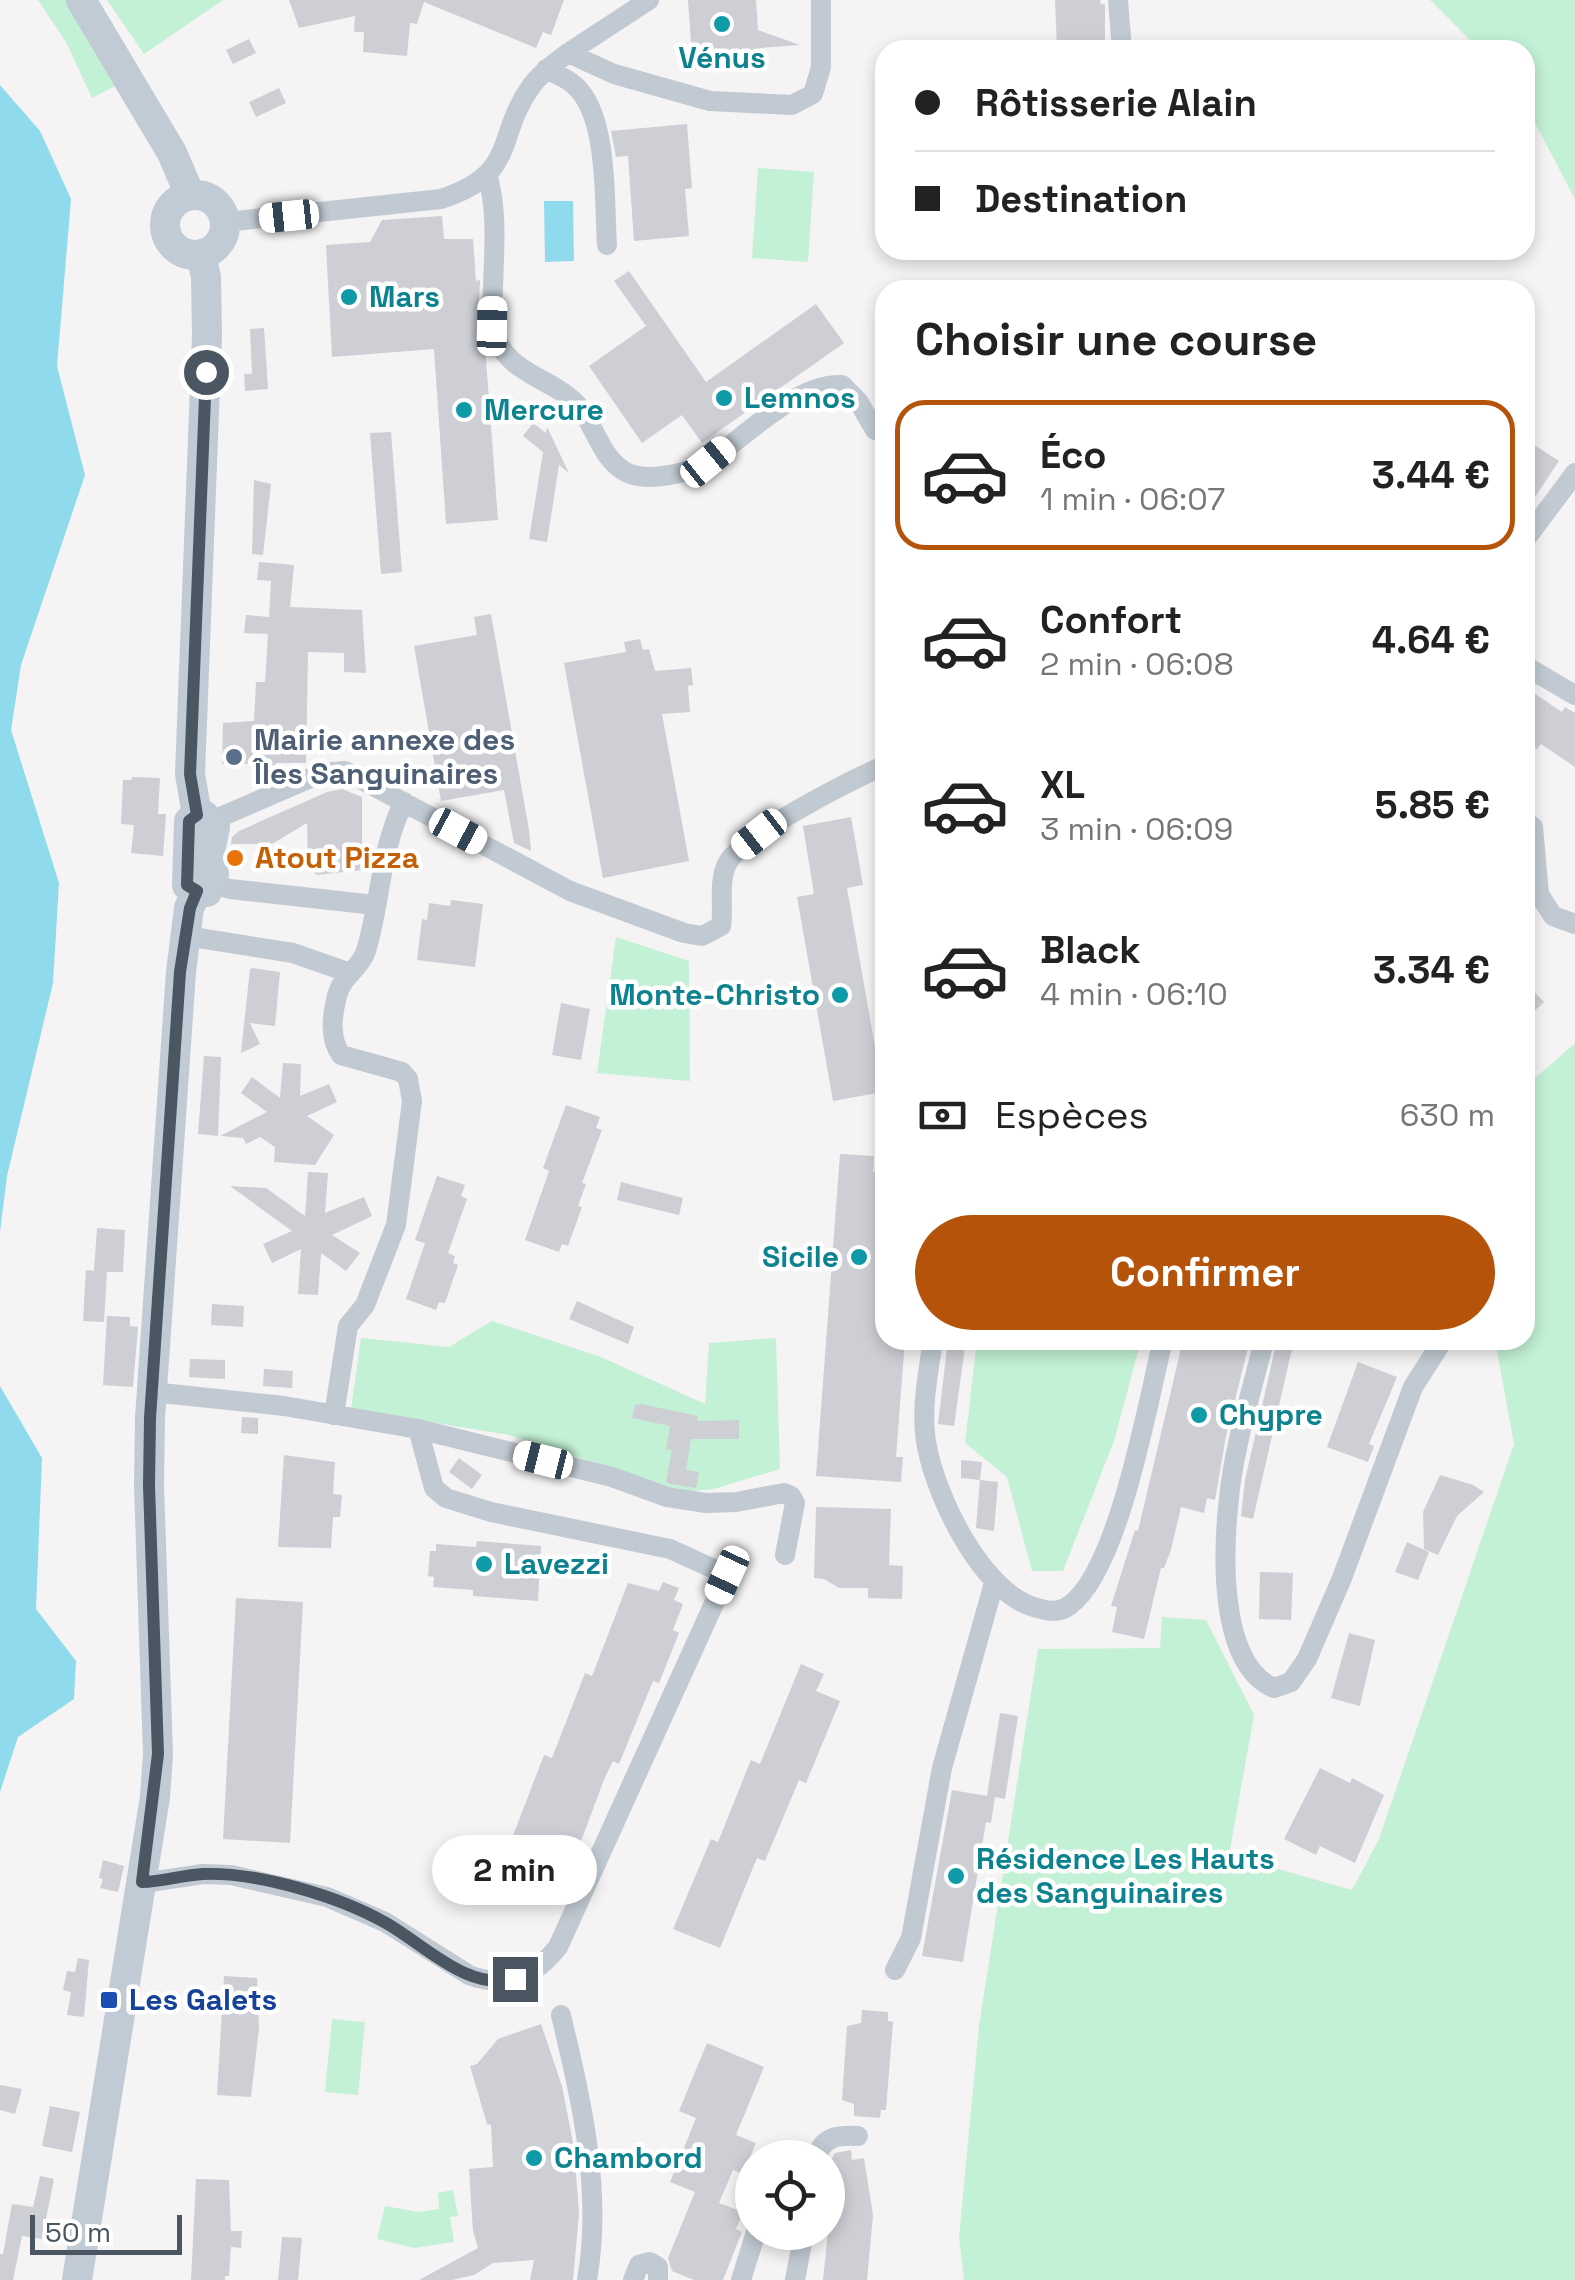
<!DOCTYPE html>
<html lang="fr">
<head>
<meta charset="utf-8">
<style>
	:root { --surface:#fff; --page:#f6f6f6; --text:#222; --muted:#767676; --line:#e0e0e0; --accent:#b45309 }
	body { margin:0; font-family:"Space Grotesk",sans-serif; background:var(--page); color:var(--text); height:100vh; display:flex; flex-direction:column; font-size:38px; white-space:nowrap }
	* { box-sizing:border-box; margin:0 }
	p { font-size:32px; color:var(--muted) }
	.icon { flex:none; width:55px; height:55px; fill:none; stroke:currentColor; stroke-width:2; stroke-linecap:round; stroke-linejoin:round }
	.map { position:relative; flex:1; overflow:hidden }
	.panel { position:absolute; left:875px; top:280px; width:660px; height:1070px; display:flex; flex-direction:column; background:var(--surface); border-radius:30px; box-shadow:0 5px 15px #0003 }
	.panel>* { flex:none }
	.banner { position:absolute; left:875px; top:40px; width:660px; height:220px; border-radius:30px; box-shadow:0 5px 15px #0003; display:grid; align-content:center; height:220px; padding:0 40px; background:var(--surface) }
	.buttons { position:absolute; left:735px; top:2140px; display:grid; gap:20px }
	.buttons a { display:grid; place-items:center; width:110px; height:110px; border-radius:50%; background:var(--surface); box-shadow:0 5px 15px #0003; font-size:50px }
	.scale { position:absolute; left:30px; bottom:25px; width:152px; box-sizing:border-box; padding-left:10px; border:5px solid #4a5661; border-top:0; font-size:28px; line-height:35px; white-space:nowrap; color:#4a5661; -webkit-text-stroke:8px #fff; paint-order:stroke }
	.end { position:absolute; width:45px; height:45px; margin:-22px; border:12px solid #4a5661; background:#fff; box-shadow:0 0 0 5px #fff }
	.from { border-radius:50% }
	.bubble { position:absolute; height:70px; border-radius:35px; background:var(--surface); box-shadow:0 5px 15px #0003; font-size:32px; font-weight:700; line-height:70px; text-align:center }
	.car { position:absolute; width:30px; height:60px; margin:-30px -15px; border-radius:12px; box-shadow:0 0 8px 2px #0007; background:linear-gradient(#fff 24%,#345 0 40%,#fff 0 76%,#345 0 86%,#fff 0) }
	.banner b { display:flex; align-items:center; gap:35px; height:95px; font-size:38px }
	.banner b+b { border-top:2px solid var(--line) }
	.banner i { width:25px; height:25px; background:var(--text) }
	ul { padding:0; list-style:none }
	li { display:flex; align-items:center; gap:30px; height:150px; margin:0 20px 15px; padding:0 20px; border:5px solid transparent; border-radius:30px }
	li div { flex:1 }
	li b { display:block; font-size:38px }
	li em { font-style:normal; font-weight:700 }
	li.active { border-color:var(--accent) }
	li>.icon { width:90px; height:90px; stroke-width:1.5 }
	h2 { padding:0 40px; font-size:45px; line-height:120px }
	.pay { display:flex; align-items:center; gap:25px; height:110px; padding:0 40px; font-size:38px }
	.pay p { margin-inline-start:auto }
	.cta { display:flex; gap:20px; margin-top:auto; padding:20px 40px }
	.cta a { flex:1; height:115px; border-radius:60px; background:var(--accent); color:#fff; font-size:40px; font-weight:700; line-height:115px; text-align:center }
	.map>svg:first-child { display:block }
	.green { fill:#c3f1d5 }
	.water { fill:#90daee }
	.building { fill:#cdcfd5 }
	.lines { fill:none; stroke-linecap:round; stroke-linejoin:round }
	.minor { stroke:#c1cad2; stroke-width:20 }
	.secondary { stroke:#c1cbd6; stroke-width:30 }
	.route { stroke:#4a5661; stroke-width:12 }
	.culture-dot { fill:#0f9aa8; stroke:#fff; stroke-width:4 }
	.service-dot { fill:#5c6f8a; stroke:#fff; stroke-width:4 }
	.food-dot { fill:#e8710a; stroke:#fff; stroke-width:4 }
	.transit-dot { fill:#1a4fb4; stroke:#fff; stroke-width:4 }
	.labels { text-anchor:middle; stroke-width:9; stroke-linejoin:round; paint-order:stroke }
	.culture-label { font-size:30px; font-weight:bold; fill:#0d838f; stroke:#fff; text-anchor:start }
	.service-label { font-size:30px; font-weight:bold; fill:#4e5e75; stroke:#fff; text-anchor:start }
	.food-label { font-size:30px; font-weight:bold; fill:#c56008; stroke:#fff; text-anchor:start }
	.transit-label { font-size:30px; font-weight:bold; fill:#164399; stroke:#fff; text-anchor:start }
</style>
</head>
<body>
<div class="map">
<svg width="1575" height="2280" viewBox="0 0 1575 2280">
	<rect width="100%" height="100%" fill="#f5f3f3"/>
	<!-- green -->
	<path class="green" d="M38,0H81L119,84L92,98L66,42Z
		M107,0H223L144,54Z
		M1430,0H1575V199L1525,104V50H1480Z
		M758,168L814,172L808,262L752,258Z
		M616,937L689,961L690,1081L597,1073Z
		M1575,1043V2280H964L959,2237L979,2026L1038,1649L1160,1648L1162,1617L1206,1620L1254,1715L1229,1855L1352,1890L1379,1839L1514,1444L1495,1340H1525V1087Z
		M492,1321L601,1357L705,1404L709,1343L776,1338L780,1469L714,1489L693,1491L665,1486L509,1435L351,1409L361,1338L449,1347Z
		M977,1340H1141L1114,1441L1063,1571H1032L1007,1477L965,1443Z
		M332,2019L365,2022L358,2095L325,2092Z
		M453,2190L458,2216L450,2217L454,2242L414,2248L377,2239L385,2206L418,2212L439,2209L438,2193Z"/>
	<!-- water -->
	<path class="water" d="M0,85L40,131L71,199L57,366L85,475L21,665L11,730L59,883L53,983L7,1176L0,1232Z
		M544,201H573L574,261L545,262Z
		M0,1386L42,1458L36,1609L76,1661L74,1699L18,1737L0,1792Z"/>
	<!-- building -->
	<path class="building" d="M289,0H564L551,35L543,32L536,48L424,2L417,24L410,23L407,56L363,52L364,32H354L355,16L299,28Z
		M688,0H756L758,30L800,45L760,48V51L756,52L758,65L693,70Z
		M1055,0H1100L1101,4H1105V50H1057Z
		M249,39L256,53L233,64L226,50Z
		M279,88L286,103L256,117L249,102Z
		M687,124L692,188L685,189L689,236L634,241L628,156L616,157L611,131Z
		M442,216L444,239H473L476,281L480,280L478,319L485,346L498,520L446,524L434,349L332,357L326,245L370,242L382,220Z
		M629,271L706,382L816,304L844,343L702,443L682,415L642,443L589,366L646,326L614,281Z
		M264,328L268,389L245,391L244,374H252L250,329Z
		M533,423L546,433L547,427L569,473L559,465L547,542L529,539L543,452L523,436Z
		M391,432L402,572L381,574L370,433Z
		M1525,439L1559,461L1525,512Z
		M254,480L271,484L263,555L252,554Z
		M259,562L294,565L290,607L362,610L366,673L344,672V653L308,652L306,763H276V771L257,770V764H222L223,723L254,721L256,682H265L268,634L244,633L246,615L269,617L271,581L257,580Z
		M491,614L529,830L531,851L514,843L504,790L441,801L414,646L477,635L474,617Z
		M640,639L643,650L649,649L655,671L691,668L693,685L688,686L690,712L662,714L689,861L603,878L564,663L626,652L624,642Z
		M1525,687L1562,712L1565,707L1575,713V767L1541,744L1537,749L1525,741Z
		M132,777L160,778L158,814H166L163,856L131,853L134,825L121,824L123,780H131Z
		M342,789L362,797V870L317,875L308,867L307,823L272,844H231L232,837L239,831L327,792Z
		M851,817L863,885L847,888L883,1092L833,1101L797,897L814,894L803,826Z
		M451,900L483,904L475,967L417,960L422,919L427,920L429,903L450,906Z
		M253,968L280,972L275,1026L250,1023L260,1044L241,1053L250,969Z
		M1525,982L1544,1002L1525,1020Z
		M561,1003L590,1009L581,1060L552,1055Z
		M204,1056L221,1057L218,1136L198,1134Z
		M283,1063L301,1064L300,1096L329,1084L337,1102L307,1116L334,1135L315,1165L274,1162L275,1147L260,1137L246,1144L243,1138L220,1136L267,1112L241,1093L252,1077L280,1098Z
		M566,1105L600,1117L596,1128L602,1130L582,1183L586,1184L578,1206L582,1207L568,1246L562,1244L559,1252L525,1240L549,1171L543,1168Z
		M840,1154L874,1156L873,1172L885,1173V1340H905L896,1457H903L901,1482L816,1476Z
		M308,1172L328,1173L325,1213L364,1197L372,1216L332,1235L360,1253L346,1271L321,1253L318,1295L298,1294L301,1249L272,1263L263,1244L292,1231L230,1186L266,1188L305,1216Z
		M437,1176L465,1185L461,1196L467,1199L448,1253L455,1256L453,1263L458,1265L445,1303L439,1302L436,1310L406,1299L425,1243L415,1240Z
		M621,1182L683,1198L679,1215L617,1200Z
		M97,1228L125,1230L123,1272H107L104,1322L83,1321L86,1270L94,1271Z
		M577,1301L634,1327L628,1344L569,1319Z
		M212,1304L244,1306L243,1327L211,1325Z
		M107,1316L130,1317V1326L138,1327L133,1387L103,1385Z
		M948,1340H966L954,1426L938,1424Z
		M1183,1340H1250L1226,1436L1215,1500L1207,1498L1204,1513L1181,1507L1171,1550L1164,1568H1161L1144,1639L1112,1632L1117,1607L1111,1606L1135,1530L1138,1531Z
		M1277,1340H1294L1253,1519L1241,1516L1245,1480Z
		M190,1359L225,1360V1379L189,1377Z
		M1358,1362L1397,1377L1369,1444L1374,1446L1368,1462L1327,1447Z
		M264,1369L293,1371L292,1388L263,1386Z
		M641,1404L698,1416L697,1421L739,1420V1439H691L686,1470L699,1472L696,1488L670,1484L666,1482L672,1450L666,1449L670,1426L632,1418L635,1405Z
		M242,1417L258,1418V1434L241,1433Z
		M284,1455L335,1462L333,1494L342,1495L340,1517H333L331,1548L278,1547Z
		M459,1458L482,1475L472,1489L449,1472Z
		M961,1460L982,1462L980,1480L961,1478Z
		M1440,1475L1473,1485L1484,1492L1457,1516L1438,1555L1424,1549L1423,1512Z
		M980,1480L998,1482L994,1531L976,1528Z
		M816,1507L891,1509L889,1565L903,1566L902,1599L868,1598V1588H839L824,1579L814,1578Z
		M477,1541L541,1546L538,1601L473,1596V1590L433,1587L434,1577L428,1576L430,1551H436V1544L476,1547Z
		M1407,1542L1429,1552L1418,1580L1395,1572Z
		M1260,1572L1293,1573L1291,1620L1259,1619Z
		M663,1582L679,1588L674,1600L683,1604L673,1630L679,1633L659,1683L653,1681L619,1764L613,1761L605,1777L580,1844L573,1842L564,1867L509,1846L544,1755L552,1758L585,1673L592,1676L628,1583L659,1591Z
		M236,1598L303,1602L290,1843L223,1839Z
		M1349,1633L1375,1640L1360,1706L1331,1698Z
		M801,1664L824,1674L816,1691L840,1701L806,1783L799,1780L765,1861L757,1858L720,1948L673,1929L711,1839L718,1842L751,1760L760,1764Z
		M1000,1713L1018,1716L1005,1799L995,1797L991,1823L986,1822L963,1962L922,1956L952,1790L987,1796Z
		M1320,1768L1350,1783L1352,1778L1384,1795L1355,1863L1320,1846L1316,1855L1284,1839Z
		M103,1860L124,1866L118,1892L100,1888L103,1879L99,1878Z
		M78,1958L89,1960L84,2017L67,2015L71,1992L63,1990L67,1971L75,1972Z
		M224,1976L257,1978L259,2028L251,2097L217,2095Z
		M862,2010L888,2012V2021L893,2022L886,2110H881L880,2118L854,2116V2104L842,2100L847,2026L861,2023Z
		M541,2024L562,2086L574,2148L579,2213L573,2280H530L534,2260L493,2263L474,2275L452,2280H419L478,2248L473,2231L469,2169L493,2167L491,2125L487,2124L470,2066L477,2064L498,2039Z
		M707,2043L764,2067L736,2135L756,2143L743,2174L733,2170L719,2203L743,2212L736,2229L742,2232L723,2280H694L672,2271L668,2258L695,2192L670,2182L696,2118L679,2111Z
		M0,2085L22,2089L15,2114L0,2110Z
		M50,2106L80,2112L72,2152L42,2146Z
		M851,2150L852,2160L864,2158L873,2215L867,2280H823L830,2213L828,2165L835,2153Z
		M40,2176L54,2179L42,2239L22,2236L13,2280H0V2254H3L12,2204L33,2207Z
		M196,2179L229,2180L231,2231H242L241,2248L231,2247L229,2276H225V2280H191Z
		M282,2237L302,2238L298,2280H278Z"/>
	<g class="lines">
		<!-- minor -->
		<path class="minor" d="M1118,0L1122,50
			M568,53L649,0
			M546,69C555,74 567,78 574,85C609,114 604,203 607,245
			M487,174C498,211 494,250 493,288C493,300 490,315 493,327C503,376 554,376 580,408C595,427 601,457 624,471C645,484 693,473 712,459C748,434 797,383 842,385L858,401L875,430
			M226,222L441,199C520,173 494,137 532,85C542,72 555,63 568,53L614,74L710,101L792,105L813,94L821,67V0
			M1525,540L1575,473
			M1525,666L1575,695
			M211,821L322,773L345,771L570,891L684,933L702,936L721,926C724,907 718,882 727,864C741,835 852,780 885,765
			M1525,821L1533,827L1539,894L1553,916L1575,924
			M213,884L230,889L375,905
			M186,936L293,953L350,973
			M933,1340C928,1375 920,1412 927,1447C937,1499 984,1598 1041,1609C1051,1612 1061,1612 1070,1605C1119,1569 1148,1401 1163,1340
			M1264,1340C1252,1392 1234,1445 1229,1498C1223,1551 1218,1664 1274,1688L1291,1682L1307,1659L1342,1578L1413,1387L1443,1340
			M152,1392L284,1406L418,1429L612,1477L667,1497L706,1503L736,1502L784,1493L791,1496L795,1503L785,1555
			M334,1415L348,1326L365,1305L396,1225L412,1101L408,1079L402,1072L341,1055C329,1038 332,1016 337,996C341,977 360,969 366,951C381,901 380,849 404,802
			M143,1883L203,1874L231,1875L327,1897L385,1922L469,1975C505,1989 534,1977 558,1947L727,1575L670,1549L491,1512L446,1498L434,1488L418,1429
			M895,1970L911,1938L942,1768L994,1583
			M561,2015C581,2100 603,2191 587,2280
			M816,2158C823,2136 838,2135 858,2136
			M633,2280L639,2265L650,2262L658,2267V2280
			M741,2280L756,2232
			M795,2280L804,2232"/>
		<!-- secondary -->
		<path class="secondary" d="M81,0L172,153L190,195
			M165 225a30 30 0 1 1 60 0a30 30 0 1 1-60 0Z
			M197,815L190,774L207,335L206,277L201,255
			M197,891L207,892L214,875L210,852L215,827L205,816L197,815
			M197,891L187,885L189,821L197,815
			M77,2280L155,1797L158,1754L149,1485L150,1418L181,972L189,908L197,891"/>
	</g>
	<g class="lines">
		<!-- route -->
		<path class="route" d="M206,372L190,774L197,815L189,821L187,885L197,891L190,908L180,972L150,1418L149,1485L158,1754L142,1882C163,1882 182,1875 203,1874C258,1872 338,1896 386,1923C425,1945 467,1991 515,1979"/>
	</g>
	<!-- markers -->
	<g class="culture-dot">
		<circle cx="722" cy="24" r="10"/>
		<circle cx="349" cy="297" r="10"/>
		<circle cx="724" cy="398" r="10"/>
		<circle cx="464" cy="410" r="10"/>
		<circle cx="840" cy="995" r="10"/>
		<circle cx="859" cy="1257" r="10"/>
		<circle cx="1199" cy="1415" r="10"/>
		<circle cx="484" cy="1564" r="10"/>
		<circle cx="956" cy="1876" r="10"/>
		<circle cx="534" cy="2158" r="10"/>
	</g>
	<circle class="service-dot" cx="234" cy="757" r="10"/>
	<circle class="food-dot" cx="235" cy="858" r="10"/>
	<rect class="transit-dot" x="99" y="1990" width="20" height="20" rx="5"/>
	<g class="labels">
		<!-- culture labels -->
		<g class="culture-label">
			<text x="722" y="68" text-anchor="middle">Vénus</text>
			<text x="369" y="307">Mars</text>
			<text x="744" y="408">Lemnos</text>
			<text x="484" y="420">Mercure</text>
			<text x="820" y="1005" text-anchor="end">Monte-Christo</text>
			<text x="839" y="1267" text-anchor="end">Sicile</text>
			<text x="1219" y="1425">Chypre</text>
			<text x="504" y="1574">Lavezzi</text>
			<text x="976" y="1869">Résidence Les Hauts<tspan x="976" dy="34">des Sanguinaires</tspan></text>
			<text x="554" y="2168">Chambord</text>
		</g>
		<!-- service labels -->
		<g class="service-label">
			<text x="254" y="750">Mairie annexe des<tspan x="254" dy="34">Îles Sanguinaires</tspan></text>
		</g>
		<!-- food labels -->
		<g class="food-label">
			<text x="255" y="868">Atout Pizza</text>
		</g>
		<!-- transit labels -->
		<g class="transit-label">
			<text x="129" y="2010">Les Galets</text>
		</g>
	</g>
</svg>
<div class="buttons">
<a><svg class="icon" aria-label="locate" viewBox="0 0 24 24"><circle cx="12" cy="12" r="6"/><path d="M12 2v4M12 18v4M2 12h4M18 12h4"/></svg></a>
</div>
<div class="scale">50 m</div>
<i class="end from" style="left:206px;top:372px"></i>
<i class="end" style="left:515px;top:1979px"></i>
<div class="bubble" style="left:432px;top:1835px;width:165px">2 min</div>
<i class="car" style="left:289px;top:216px;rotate:264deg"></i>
<i class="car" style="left:492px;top:326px;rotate:1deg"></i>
<i class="car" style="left:708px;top:462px;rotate:51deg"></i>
<i class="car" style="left:458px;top:831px;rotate:118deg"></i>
<i class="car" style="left:759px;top:834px;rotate:232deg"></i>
<i class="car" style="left:543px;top:1460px;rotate:284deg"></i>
<i class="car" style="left:727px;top:1575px;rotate:205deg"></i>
<div class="banner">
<b><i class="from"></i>Rôtisserie Alain</b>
<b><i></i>Destination</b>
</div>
<section class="panel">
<h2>Choisir une course</h2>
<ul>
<li class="active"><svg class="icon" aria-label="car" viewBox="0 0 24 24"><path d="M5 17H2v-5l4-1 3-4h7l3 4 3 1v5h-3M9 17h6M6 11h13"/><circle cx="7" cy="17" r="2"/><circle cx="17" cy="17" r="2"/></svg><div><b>Éco</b><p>1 min · 06:07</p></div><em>3.44 €</em></li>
<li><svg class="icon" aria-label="car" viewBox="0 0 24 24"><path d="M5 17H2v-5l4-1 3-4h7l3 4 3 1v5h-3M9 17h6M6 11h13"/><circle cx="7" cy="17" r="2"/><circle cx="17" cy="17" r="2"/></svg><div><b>Confort</b><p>2 min · 06:08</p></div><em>4.64 €</em></li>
<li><svg class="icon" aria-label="car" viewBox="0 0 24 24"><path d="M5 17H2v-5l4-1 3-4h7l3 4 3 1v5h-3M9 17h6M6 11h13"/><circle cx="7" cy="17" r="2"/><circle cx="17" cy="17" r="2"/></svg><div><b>XL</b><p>3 min · 06:09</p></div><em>5.85 €</em></li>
<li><svg class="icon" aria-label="car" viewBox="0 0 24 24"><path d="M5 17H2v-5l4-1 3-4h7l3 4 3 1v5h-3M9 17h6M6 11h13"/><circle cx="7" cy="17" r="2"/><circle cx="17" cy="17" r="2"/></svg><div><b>Black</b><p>4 min · 06:10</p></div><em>3.34 €</em></li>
</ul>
<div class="pay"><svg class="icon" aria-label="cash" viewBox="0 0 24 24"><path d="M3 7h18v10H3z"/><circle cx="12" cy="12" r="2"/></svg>Espèces<p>630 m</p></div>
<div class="cta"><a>Confirmer</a></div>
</section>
</div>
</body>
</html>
